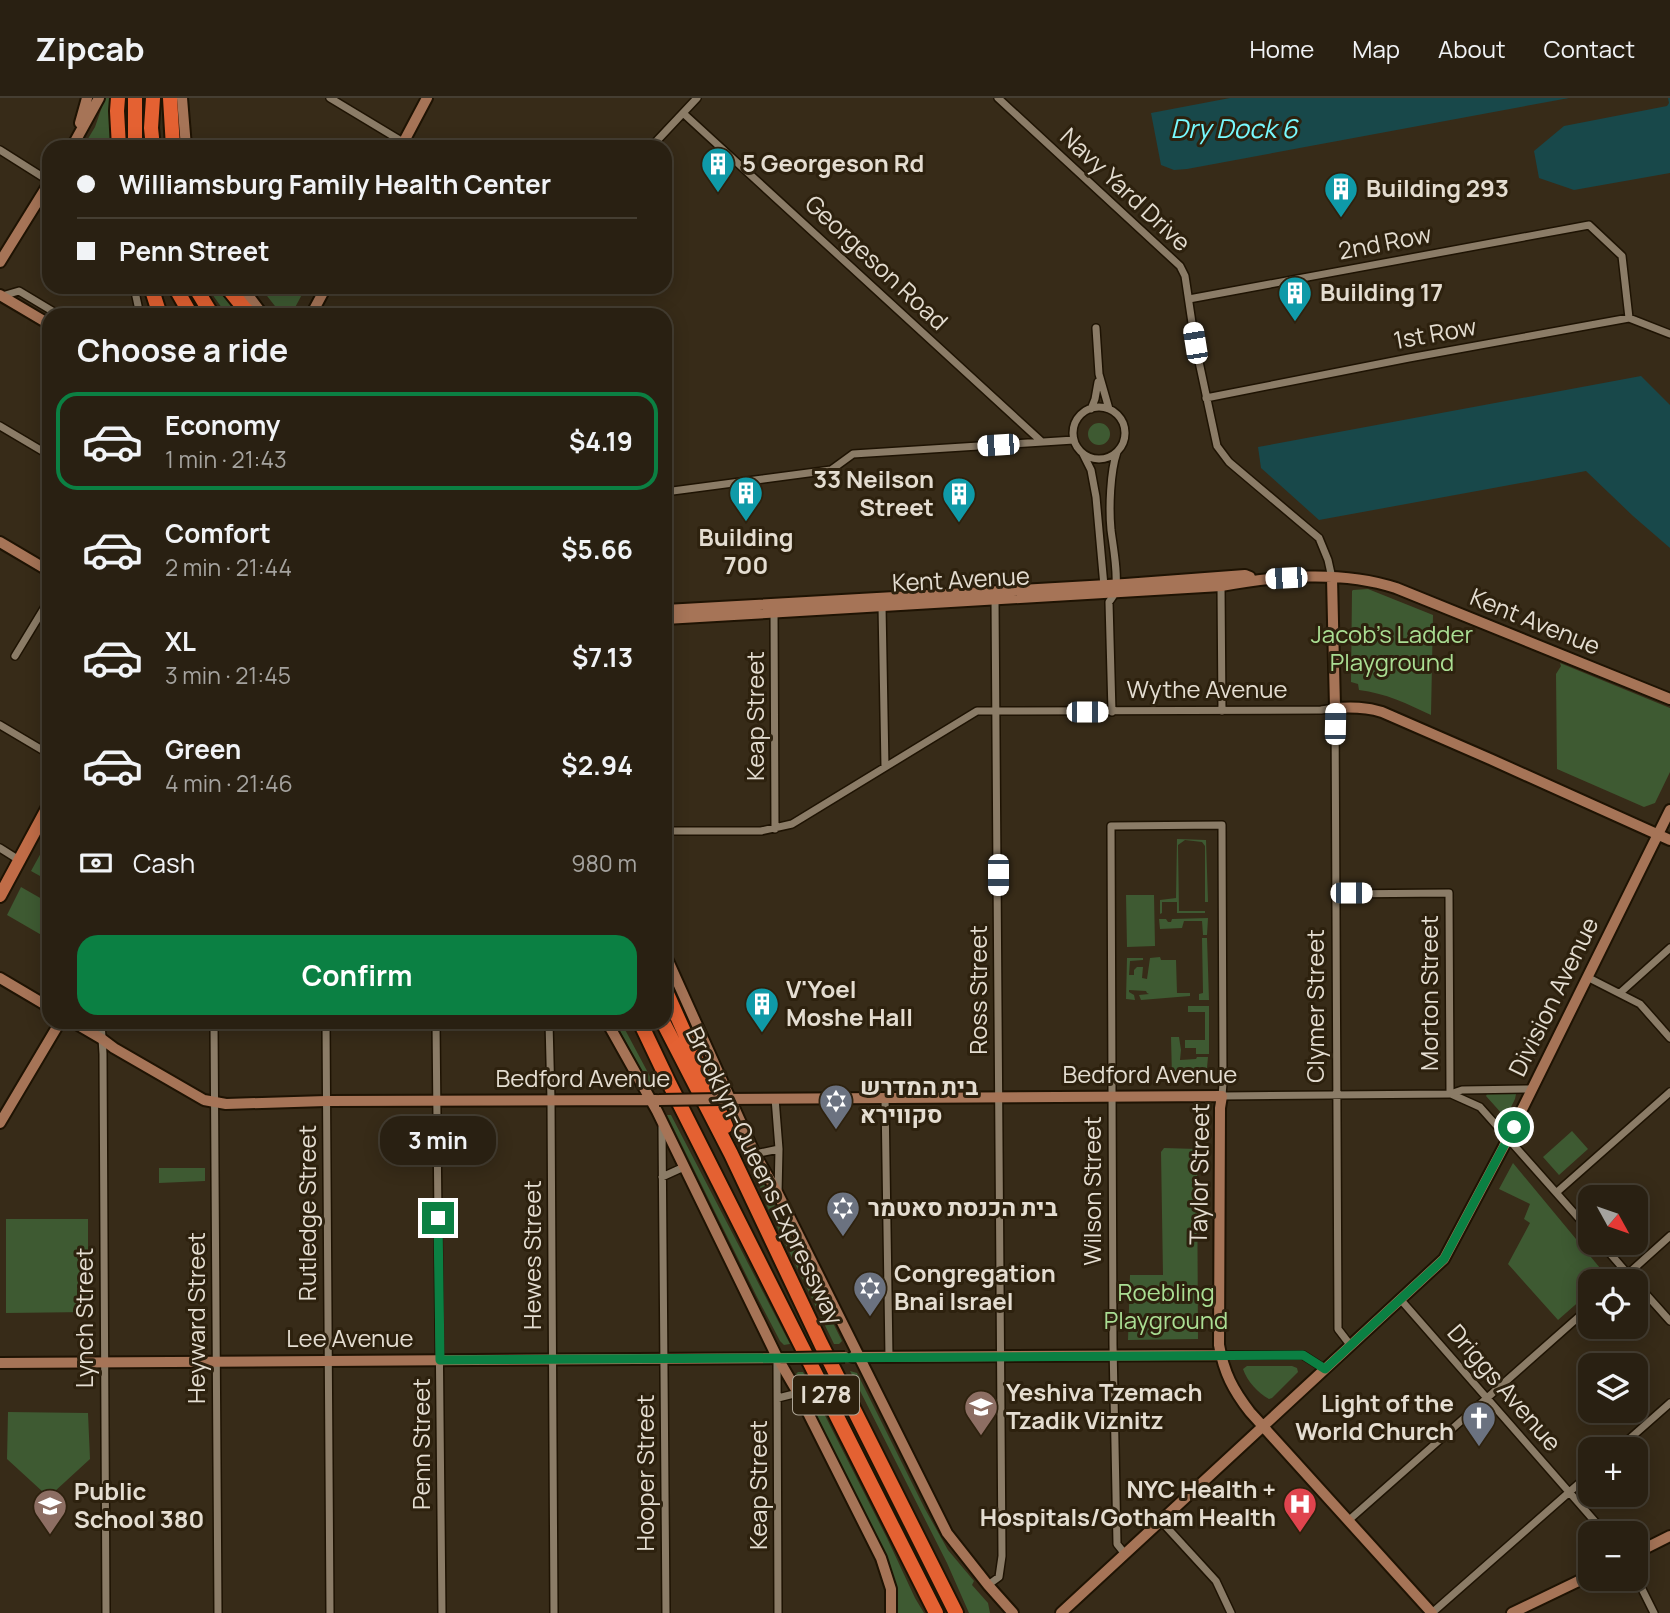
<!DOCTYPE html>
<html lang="en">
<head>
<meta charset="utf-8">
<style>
	:root { --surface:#292012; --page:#352d20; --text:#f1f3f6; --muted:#a5a39f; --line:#453e32; --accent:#0b8043 }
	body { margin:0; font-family:Manrope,Heebo,sans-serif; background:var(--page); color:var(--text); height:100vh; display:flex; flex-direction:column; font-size:26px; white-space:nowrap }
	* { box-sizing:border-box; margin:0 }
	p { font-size:23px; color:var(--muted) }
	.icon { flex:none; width:38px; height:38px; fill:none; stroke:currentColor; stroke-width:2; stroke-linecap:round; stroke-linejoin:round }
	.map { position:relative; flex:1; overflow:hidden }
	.panel { position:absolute; left:42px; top:210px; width:630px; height:721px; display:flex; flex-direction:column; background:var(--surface); border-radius:21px; box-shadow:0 4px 18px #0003,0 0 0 2px var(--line) }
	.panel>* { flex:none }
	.top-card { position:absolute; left:42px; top:42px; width:630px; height:154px; border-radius:21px; box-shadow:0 4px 18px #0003,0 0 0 2px var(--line); display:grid; align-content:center; height:154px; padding:0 35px; background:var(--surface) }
	.needle { width:46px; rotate:130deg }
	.tools { position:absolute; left:1578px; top:1087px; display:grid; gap:14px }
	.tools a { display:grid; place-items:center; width:70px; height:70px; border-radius:14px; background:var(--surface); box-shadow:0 4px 18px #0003,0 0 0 2px var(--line); font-size:35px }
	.end { position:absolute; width:32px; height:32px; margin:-16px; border:9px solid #0b8043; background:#fff; box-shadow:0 0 0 4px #fff }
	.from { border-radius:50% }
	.bubble { position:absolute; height:49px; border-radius:21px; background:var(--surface); box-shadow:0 4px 18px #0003,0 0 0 2px var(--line); font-size:23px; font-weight:700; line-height:49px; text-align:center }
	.car { position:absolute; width:21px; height:42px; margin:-21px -10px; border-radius:9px; box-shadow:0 0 5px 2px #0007; background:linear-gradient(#fff 24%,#345 0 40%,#fff 0 76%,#345 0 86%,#fff 0) }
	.top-card b { display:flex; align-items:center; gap:24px; height:66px; font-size:26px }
	.top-card b+b { border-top:2px solid var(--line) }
	.top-card i { width:18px; height:18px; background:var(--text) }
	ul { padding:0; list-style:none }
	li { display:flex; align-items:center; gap:21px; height:98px; margin:0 14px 10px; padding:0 21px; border:4px solid transparent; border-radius:21px }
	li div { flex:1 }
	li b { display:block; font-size:26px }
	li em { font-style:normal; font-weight:700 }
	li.active { border-color:var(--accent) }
	li>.icon { width:63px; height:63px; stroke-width:1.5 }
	h2 { padding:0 35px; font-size:32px; line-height:84px }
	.pay { display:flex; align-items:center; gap:18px; height:77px; padding:0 35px; font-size:26px }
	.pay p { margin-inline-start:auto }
	.button { display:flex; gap:14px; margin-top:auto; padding:14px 35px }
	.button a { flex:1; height:80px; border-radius:21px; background:var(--accent); color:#fff; font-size:28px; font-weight:700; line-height:80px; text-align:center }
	header { display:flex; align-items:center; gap:42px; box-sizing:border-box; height:98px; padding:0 35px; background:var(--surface); border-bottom:2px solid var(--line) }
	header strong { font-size:33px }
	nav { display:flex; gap:38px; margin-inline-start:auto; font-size:24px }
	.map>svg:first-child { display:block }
	.green { fill:#3e5a32 }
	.water { fill:#18484a }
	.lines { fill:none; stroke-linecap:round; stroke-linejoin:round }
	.street-casing { stroke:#1e1303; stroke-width:10 }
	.secondary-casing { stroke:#1e1303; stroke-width:14 }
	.primary-casing { stroke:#1e1303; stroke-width:16 }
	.highway-casing { stroke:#1e1303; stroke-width:18 }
	.street { stroke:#8b7c67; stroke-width:7 }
	.secondary { stroke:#a67457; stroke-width:10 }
	.primary { stroke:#c06c47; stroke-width:12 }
	.highway { stroke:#e46132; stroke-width:14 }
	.secondary-bridge-casing { stroke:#1e1303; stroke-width:14; stroke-linecap:butt }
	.secondary-bridge { stroke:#a67457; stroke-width:10 }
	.route { stroke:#0b8043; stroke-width:9 }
	.labels { text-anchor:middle; stroke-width:6; stroke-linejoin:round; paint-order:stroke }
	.shield { fill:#2d210e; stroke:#ada596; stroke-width:2 }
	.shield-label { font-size:23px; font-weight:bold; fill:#e4ddd1 }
	.poi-label { font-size:24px; font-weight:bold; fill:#e4ddd1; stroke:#2d210e; text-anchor:start }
	.street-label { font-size:24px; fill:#e4ddd1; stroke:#2d210e }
	.park-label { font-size:24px; fill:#aade93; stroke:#2d210e }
	.water-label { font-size:26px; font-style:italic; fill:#77f9fe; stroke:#2d210e }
</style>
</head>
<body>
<header>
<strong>Zipcab</strong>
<nav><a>Home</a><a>Map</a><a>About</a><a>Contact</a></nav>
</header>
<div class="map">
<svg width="1670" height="1515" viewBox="0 0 1670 1515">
	<rect width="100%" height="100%" fill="#372b18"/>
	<!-- green -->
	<path class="green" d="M105,0H110L109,13L112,49H83L95,29Z
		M207,189H222L242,217H227Z
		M260,189H306L291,217H282Z
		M1088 336a11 11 0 1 1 22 0a11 11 0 1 1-22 0Z
		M1368,491L1433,517L1431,617C1408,606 1385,595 1359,592L1358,586L1351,584L1352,493L1353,492Z
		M1560,565L1670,610V674L1655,705L1644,709L1557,671L1556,576L1561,568Z
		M1177,741L1206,742L1208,804H1205V748L1202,744L1185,742L1178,747L1179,813H1205V815H1177V804H1162V815L1160,816V802L1176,800Z
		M47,744L49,745V783L31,773Z
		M21,789L49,805V832L45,839L7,817Z
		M1126,797H1154L1155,848L1127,849Z
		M1208,820L1207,837H1203L1202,823H1184L1182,830L1160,831L1159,821H1166L1168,824H1171L1172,821Z
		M1202,840H1207L1209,902H1199V896L1203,895Z
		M1160,859L1161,862H1176L1177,895H1190V898L1141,902L1139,897L1149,896L1147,895L1146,893L1129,892V894L1134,897L1135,902L1126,901L1127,860H1143V862L1130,863L1129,877H1134V872L1137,869H1143L1142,880L1147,881L1150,860Z
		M1188,908H1209V956H1196V950H1185V942H1205V914H1188Z
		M615,924H621L654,986H649Z
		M1171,939H1179L1181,952L1180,962L1196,961L1197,959H1208L1207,970L1203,971L1197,979H1172Z
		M1487,996H1516L1515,1001L1508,1015L1503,1017L1486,998Z
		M667,1017H671L790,1246L784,1247L780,1243L757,1199Z
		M1572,1033L1588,1051L1559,1077L1543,1059Z
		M1164,1050L1197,1051L1198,1241L1128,1242L1130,1177H1163L1161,1054Z
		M747,1052L842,1243L839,1246H834L766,1106Z
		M1513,1065L1605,1176L1602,1183H1591V1193L1558,1222L1508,1166L1530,1125L1524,1121L1530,1106L1499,1091Z
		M159,1070H205V1083L159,1085Z
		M6,1121H88V1214L6,1215Z
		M1247,1268H1292L1297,1270L1298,1274L1272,1300L1269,1301C1258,1295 1247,1283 1243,1271Z
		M850,1273L857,1275L925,1411L948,1452L974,1483L972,1487L988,1505L990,1515H969L947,1465Z
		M798,1274H803L887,1440L915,1500L924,1515H897V1493L889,1463L796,1276Z
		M8,1314L88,1315L90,1361L54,1394H43L7,1361Z"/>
	<!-- water -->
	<path class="water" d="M1230,0H1569L1187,71L1174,72L1161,67L1151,15Z
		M1668,0H1670V75L1574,92L1539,80L1534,53L1564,28L1667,8L1669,5Z
		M1641,278L1670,307V450L1633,418L1586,373L1319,422L1261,370L1258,349Z"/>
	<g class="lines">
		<!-- street casing -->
		<g class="street-casing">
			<path id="street" d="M330,0L403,44
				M998,0L1180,168L1185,178L1195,245L1217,348L1229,364L1319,440L1328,462L1332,480
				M683,15L1042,344
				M185,42L200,49
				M651,49L697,0
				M0,52L49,83
				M134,189L140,217
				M2,198L19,193L59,217
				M1189,201L1589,127L1622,158L1629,220
				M1096,230L1099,276L1109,311
				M1206,300L1409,260L1629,220L1670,236
				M1073 335a26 26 0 1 1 52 0a26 26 0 1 1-52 0Z
				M1091,311L1095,301L1098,284
				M0,328L49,357
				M1083,356L1091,372L1096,399L1104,488
				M665,394L831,372L853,356L1074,342
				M1221,488L1222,613
				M882,508L885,669
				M774,511L775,731
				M15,558L49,502
				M1112,614L1109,504C1111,501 1114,498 1115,494C1119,479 1113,448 1111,432C1109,411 1110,374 1117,354
				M0,627L49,656
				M665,733H761L792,726L977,613L1321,612L1335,610L1338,1231L1351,1248
				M0,750L19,762
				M1336,796L1449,795L1450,996
				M1587,879L1640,906L1670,940
				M1620,895L1670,850
				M101,924L103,956L106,1515
				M214,924L218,1515
				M326,924L330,1515
				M436,924L442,1515
				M549,924L551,1002L554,1515
				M1451,996L1480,1009L1591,1134
				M775,1000L779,1051L778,1096
				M885,1000L889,1259
				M662,1029L666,1515
				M755,1056L779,1051
				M662,1079L684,1069
				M1557,1094L1670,994
				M1600,1144L1634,1183
				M1620,1183L1670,1138
				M1636,1185L1670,1223
				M1401,1202L1605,1435
				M1221,1257H1303L1325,1271
				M777,1263L778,1515
				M778,1300L798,1295
				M1618,1351L1670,1305
				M1349,1422L1591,1208
				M1161,1423L1216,1483L1231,1515
				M1125,1456L1117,1446L1113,1247L1111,728L1222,727L1223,985L1222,998L1450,996L1462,992L1532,991
				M1636,1479L1654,1515
				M988,1487L999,1479L1002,1458L995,501
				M1432,1515L1591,1375"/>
		</g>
		<!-- secondary casing -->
		<g class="secondary-casing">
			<path id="secondary" d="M182,0L186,49
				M80,25L87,0
				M72,49L99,0
				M401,49L427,0
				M0,164L49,85
				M242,189L263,217
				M0,197L49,226
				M311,217L326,189
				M0,444L49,473
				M1332,480L1335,610C1352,609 1366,609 1382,614L1490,661L1670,742
				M665,512L1125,486L1245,477L1250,479
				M665,521L1221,488C1278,478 1341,472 1396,490L1670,601
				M665,856L755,1056L778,1096L947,1435L988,1487L1013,1515
				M0,880L49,909
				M73,924L102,941L114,950L204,1002L226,1006L326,1003L656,1002
				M607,924L657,1013L777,1259L798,1295L881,1460L891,1491V1515
				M722,1001L1222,998L1220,1010L1219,1247C1224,1275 1233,1292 1250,1314L1432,1515
				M0,1025L60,924
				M853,1259L1221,1257
				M0,1265L791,1260
				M1636,1455L1670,1438
				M1061,1515L1444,1161L1503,1050L1670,712
				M1512,1515L1591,1477"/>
		</g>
		<!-- primary casing -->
		<g class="primary-casing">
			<path id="primary" d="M0,798L49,707"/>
		</g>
		<!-- highway casing -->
		<g class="highway-casing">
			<path id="highway" d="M118,0L117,13L119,49
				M135,0V49
				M170,0L173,49
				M153,49L151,30L153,0
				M151,189L160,217
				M175,189L191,217
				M195,189L212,217
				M227,189L244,210L252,217
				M665,891L726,1028
				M640,924L670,987L936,1515
				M663,924L731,1056L821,1246L956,1515"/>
		</g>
		<!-- street -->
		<use href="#street" class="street"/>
		<!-- secondary -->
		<use href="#secondary" class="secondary"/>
		<!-- primary -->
		<use href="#primary" class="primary"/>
		<!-- highway -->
		<use href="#highway" class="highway"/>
		<!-- secondary-bridge casing -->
		<g class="secondary-bridge-casing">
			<path id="secondary-bridge" d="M659,1002L722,1001
				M791,1260L845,1259"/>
		</g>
		<!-- secondary-bridge -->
		<use href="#secondary-bridge" class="secondary-bridge"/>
	</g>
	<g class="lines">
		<!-- route -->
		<path class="route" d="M438,1120L440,1262L1303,1257L1325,1271L1444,1161L1514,1029"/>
	</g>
	<!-- icons -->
	<defs>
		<g id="building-pin" transform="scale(1.75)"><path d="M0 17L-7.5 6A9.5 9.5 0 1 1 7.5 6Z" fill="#0f9aa8" stroke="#2d210e"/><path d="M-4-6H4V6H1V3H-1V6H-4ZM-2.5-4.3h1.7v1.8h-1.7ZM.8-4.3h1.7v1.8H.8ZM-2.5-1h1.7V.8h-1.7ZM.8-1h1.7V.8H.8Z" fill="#fff"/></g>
		<g id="synagogue-pin" transform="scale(1.75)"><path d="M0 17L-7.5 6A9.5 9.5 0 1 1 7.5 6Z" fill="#6b7280" stroke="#2d210e"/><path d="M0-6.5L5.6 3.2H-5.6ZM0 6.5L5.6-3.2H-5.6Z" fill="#fff"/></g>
		<g id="school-pin" transform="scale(1.75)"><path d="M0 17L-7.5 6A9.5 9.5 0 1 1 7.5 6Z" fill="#8d6e63" stroke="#2d210e"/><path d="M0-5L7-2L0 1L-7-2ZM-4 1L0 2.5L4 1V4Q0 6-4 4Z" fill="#fff"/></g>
		<g id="church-pin" transform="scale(1.75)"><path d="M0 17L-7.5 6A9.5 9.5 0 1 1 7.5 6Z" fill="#6b7280" stroke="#2d210e"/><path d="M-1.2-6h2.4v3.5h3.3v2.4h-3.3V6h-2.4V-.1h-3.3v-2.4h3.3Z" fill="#fff"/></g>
		<g id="hospital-pin" transform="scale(1.75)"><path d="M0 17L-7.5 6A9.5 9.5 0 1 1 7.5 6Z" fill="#e0444e" stroke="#2d210e"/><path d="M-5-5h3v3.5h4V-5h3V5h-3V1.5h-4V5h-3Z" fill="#fff"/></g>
	</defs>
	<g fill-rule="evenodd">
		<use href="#building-pin" x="718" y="66"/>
		<use href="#building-pin" x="1341" y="91"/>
		<use href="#building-pin" x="1295" y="195"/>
		<use href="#building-pin" x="746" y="395"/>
		<use href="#building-pin" x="959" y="396"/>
		<use href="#building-pin" x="762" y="906"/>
		<use href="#synagogue-pin" x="836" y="1003"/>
		<use href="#synagogue-pin" x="843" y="1110"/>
		<use href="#synagogue-pin" x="870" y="1190"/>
		<use href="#school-pin" x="981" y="1309"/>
		<use href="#church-pin" x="1479" y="1320"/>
		<use href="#hospital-pin" x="1300" y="1406"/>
		<use href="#school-pin" x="50" y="1408"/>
	</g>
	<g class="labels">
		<!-- shield labels -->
		<rect class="shield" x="793" y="1277.5" width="66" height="39" rx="5"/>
		<g class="shield-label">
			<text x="826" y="1305">I 278</text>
		</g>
		<!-- poi labels -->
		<g class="poi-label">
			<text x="742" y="74">5 Georgeson Rd</text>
			<text x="1366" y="99">Building 293</text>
			<text x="1320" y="203">Building 17</text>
			<text x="934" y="390" text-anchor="end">33 Neilson<tspan x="934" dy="28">Street</tspan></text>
			<text x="746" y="448" text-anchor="middle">Building<tspan x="746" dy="28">700</tspan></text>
			<text x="786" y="900">V'Yoel<tspan x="786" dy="28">Moshe Hall</tspan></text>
			<text x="860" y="997">בית המדרש<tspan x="860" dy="28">סקווירא</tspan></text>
			<text x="868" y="1118">בית הכנסת סאטמר</text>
			<text x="894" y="1184">Congregation<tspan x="894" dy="28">Bnai Israel</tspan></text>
			<text x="1006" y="1303">Yeshiva Tzemach<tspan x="1006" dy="28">Tzadik Viznitz</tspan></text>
			<text x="1454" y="1314" text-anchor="end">Light of the<tspan x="1454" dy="28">World Church</tspan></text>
			<text x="1276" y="1400" text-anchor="end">NYC Health +<tspan x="1276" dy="28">Hospitals/Gotham Health</tspan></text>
			<text x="74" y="1402">Public<tspan x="74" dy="28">School 380</tspan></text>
		</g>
		<!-- street labels -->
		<g class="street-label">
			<text transform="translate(1125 92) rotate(43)" y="8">Navy Yard Drive</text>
			<text transform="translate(1385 145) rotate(-11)" y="8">2nd Row</text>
			<text transform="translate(876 165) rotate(43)" y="8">Georgeson Road</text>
			<text transform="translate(1435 236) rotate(-10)" y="8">1st Row</text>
			<text transform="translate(961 482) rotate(-3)" y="8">Kent Avenue</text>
			<text transform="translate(1535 524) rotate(22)" y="8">Kent Avenue</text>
			<text x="1207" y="600">Wythe Avenue</text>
			<text transform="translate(756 618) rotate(-90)" y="8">Keap Street</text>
			<text transform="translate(979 892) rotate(-90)" y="8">Ross Street</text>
			<text transform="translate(1430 895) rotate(-90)" y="8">Morton Street</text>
			<text transform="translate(1554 899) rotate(-64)" y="8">Division Avenue</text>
			<text transform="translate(1316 908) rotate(-90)" y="8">Clymer Street</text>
			<text x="1150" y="985">Bedford Avenue</text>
			<text x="583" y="989">Bedford Avenue</text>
			<text transform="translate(1200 1076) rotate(-89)" y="8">Taylor Street</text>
			<text transform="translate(764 1078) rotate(64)" y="8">Brooklyn-Queens Expressway</text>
			<text transform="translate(1093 1093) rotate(-90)" y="8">Wilson Street</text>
			<text transform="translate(308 1115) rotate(-90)" y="8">Rutledge Street</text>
			<text transform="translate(533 1157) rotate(-90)" y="8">Hewes Street</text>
			<text transform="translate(85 1220) rotate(-90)" y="8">Lynch Street</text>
			<text transform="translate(197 1220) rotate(-90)" y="8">Heyward Street</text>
			<text x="350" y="1249">Lee Avenue</text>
			<text transform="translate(1504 1290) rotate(49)" y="8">Driggs Avenue</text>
			<text transform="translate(422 1346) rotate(-90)" y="8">Penn Street</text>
			<text transform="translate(646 1375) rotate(-90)" y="8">Hooper Street</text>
			<text transform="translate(759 1387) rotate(-90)" y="8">Keap Street</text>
		</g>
		<!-- park labels -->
		<g class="park-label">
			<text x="1392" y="545">Jacob's Ladder<tspan x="1392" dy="28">Playground</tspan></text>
			<text x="1166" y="1203">Roebling<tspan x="1166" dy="28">Playground</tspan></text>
		</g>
		<!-- water labels -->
		<g class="water-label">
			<text x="1234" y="40">Dry Dock 6</text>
		</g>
	</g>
</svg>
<div class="tools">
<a><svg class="needle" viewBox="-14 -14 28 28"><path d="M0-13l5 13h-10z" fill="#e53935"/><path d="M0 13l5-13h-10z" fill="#a5a39f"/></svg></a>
<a><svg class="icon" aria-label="locate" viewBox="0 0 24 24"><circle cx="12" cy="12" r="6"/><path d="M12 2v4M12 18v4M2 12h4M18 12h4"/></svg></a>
<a><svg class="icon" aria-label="layers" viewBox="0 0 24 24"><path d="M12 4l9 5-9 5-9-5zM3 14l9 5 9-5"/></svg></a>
<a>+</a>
<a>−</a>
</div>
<i class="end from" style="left:1514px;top:1029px"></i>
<i class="end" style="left:438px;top:1120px"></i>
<div class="bubble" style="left:380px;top:1018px;width:116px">3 min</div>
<i class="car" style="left:1195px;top:245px;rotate:351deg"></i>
<i class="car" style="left:998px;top:347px;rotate:266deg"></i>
<i class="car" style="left:1286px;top:480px;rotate:267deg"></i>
<i class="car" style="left:1087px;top:614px;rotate:90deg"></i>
<i class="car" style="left:1335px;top:626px;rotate:1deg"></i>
<i class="car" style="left:998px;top:777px;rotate:180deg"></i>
<i class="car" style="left:1351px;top:795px;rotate:90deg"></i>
<div class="top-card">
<b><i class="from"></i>Williamsburg Family Health Center</b>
<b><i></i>Penn Street</b>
</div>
<section class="panel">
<h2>Choose a ride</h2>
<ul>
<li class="active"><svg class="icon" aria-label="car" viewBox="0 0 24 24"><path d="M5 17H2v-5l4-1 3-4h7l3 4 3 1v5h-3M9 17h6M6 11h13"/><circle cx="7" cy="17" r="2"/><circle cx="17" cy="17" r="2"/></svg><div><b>Economy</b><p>1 min · 21:43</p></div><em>$4.19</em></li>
<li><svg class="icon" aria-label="car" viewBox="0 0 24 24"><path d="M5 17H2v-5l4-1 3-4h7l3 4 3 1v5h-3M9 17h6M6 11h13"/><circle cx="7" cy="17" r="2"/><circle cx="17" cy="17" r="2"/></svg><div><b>Comfort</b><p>2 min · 21:44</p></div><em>$5.66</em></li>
<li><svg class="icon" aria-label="car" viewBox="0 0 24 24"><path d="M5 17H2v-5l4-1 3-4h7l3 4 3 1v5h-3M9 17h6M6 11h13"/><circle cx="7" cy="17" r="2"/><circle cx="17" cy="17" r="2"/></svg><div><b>XL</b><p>3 min · 21:45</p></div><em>$7.13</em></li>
<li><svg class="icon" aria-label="car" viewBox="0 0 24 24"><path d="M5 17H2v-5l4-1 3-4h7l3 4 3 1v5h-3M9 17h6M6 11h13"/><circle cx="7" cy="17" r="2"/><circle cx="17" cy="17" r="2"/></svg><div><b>Green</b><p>4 min · 21:46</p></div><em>$2.94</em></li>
</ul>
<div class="pay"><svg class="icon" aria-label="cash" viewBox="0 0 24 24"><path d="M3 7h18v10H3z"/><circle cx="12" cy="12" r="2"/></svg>Cash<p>980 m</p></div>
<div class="button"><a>Confirm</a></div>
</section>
</div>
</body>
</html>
